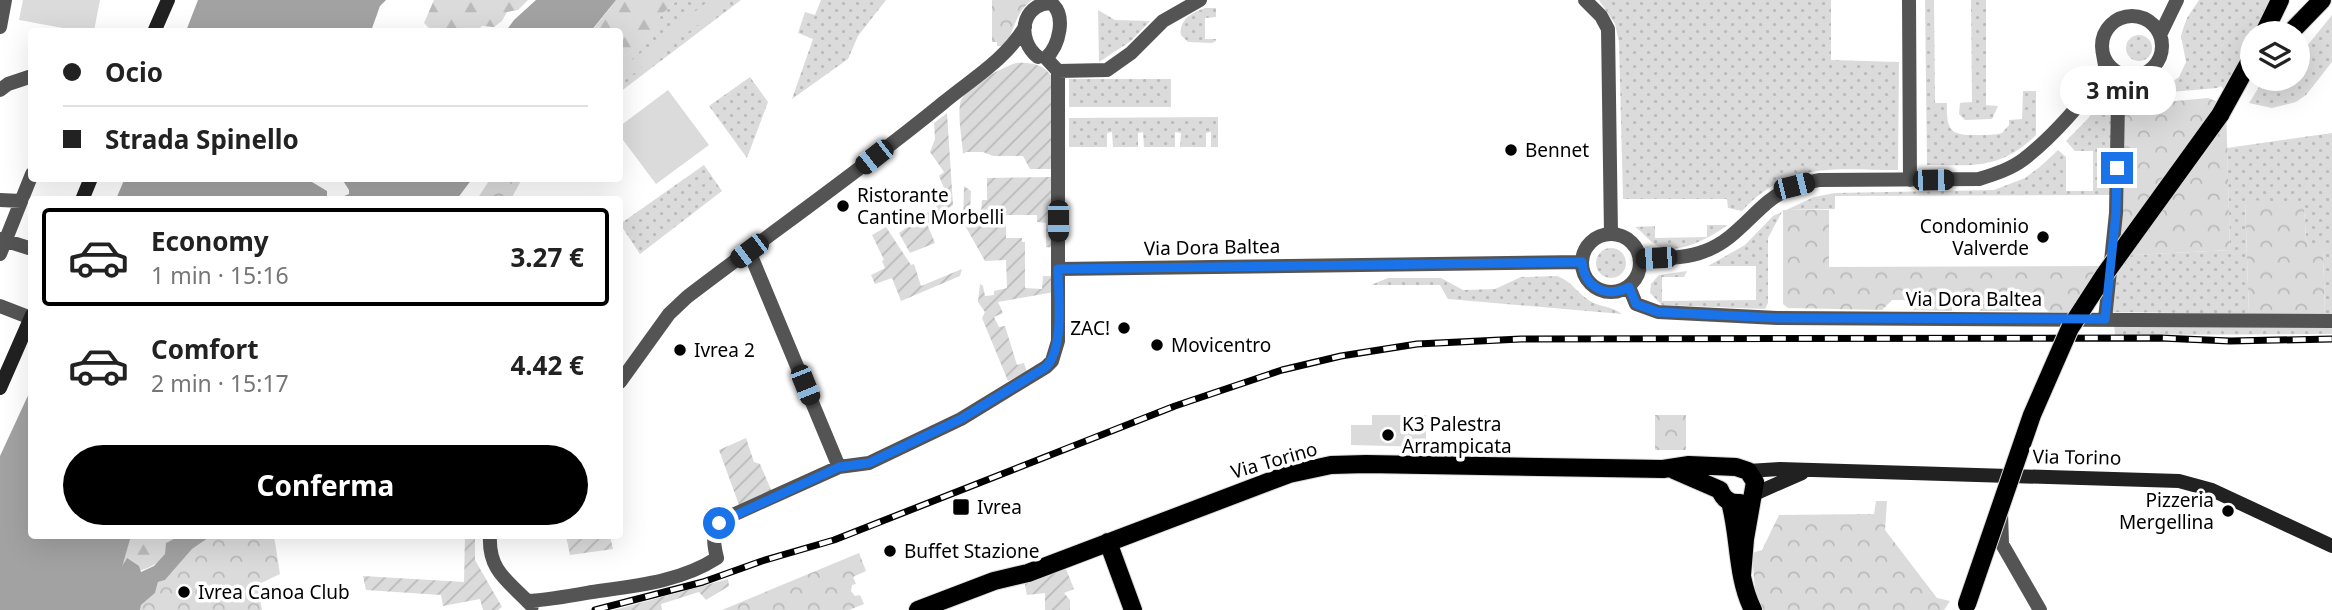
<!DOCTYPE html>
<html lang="it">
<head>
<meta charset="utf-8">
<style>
	:root { --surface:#fff; --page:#f2f2f2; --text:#222; --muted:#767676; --line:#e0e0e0; --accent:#000 }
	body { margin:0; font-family:"Noto Sans",sans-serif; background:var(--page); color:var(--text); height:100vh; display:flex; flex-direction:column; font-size:26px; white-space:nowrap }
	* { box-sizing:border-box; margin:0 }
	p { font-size:23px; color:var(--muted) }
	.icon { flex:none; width:38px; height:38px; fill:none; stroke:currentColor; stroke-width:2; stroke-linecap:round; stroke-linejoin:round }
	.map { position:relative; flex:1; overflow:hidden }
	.side { position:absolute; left:28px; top:196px; width:595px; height:343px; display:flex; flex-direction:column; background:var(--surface); border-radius:7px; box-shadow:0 7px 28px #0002 }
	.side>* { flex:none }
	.guide { position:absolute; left:28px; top:28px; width:595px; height:154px; border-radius:7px; box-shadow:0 7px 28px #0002; display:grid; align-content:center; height:154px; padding:0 35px; background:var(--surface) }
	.buttons { position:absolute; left:2240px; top:21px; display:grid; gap:14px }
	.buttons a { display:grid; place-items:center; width:70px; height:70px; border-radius:50%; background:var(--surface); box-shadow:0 7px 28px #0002; font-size:35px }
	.end { position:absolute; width:32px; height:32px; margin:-16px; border:9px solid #1a73e8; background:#fff; box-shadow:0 0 0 4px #fff }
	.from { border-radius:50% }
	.bubble { position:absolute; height:49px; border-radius:24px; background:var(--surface); box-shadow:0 7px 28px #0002; font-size:23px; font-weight:700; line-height:49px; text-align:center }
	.car { position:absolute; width:21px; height:42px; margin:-21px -10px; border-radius:9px; box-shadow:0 0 5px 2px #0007; background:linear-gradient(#222 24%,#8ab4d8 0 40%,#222 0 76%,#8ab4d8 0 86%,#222 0) }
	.guide b { display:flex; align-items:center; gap:24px; height:66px; font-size:26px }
	.guide b+b { border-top:2px solid var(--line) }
	.guide i { width:18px; height:18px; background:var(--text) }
	ul { padding:12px 0 0; list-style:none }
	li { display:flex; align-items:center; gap:21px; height:98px; margin:0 14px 10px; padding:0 21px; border:4px solid transparent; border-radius:7px }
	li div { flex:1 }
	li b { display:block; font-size:26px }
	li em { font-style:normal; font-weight:700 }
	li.on { border-color:var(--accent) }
	li>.icon { width:63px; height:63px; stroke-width:1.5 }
	.button { display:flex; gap:14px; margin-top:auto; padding:14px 35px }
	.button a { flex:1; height:80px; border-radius:42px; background:var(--accent); color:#fff; font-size:28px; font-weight:700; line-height:80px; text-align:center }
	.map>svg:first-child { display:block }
	.grass { fill:url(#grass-dots) }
	.forest { fill:url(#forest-firs) }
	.park { fill:url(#park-crowns) }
	.garden { fill:url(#garden-furrows) }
	.pitch { fill:#dbdbdb }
	.water { fill:#a2a2a2 }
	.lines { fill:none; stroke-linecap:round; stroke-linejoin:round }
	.primary-casing { stroke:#dbdbdb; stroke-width:20 }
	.street { stroke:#545454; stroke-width:14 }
	.secondary { stroke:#212121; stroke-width:14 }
	.primary { stroke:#000; stroke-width:18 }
	.rail-casing { stroke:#000; stroke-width:7 }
	.rail { stroke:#fff; stroke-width:4.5; stroke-dasharray:13; stroke-linecap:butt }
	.primary-bridge-casing { stroke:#dbdbdb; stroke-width:20; stroke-linecap:butt }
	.primary-bridge { stroke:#000; stroke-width:18 }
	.route { stroke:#1a73e8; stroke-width:9 }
	.poi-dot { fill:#000; stroke:#fff; stroke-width:2.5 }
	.labels { text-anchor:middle; stroke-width:7; stroke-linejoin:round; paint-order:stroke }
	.poi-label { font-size:19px; fill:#000; stroke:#fff; text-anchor:start }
	.street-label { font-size:19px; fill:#000; stroke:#fff }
</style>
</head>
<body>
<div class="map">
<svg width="2332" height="610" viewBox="0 0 2332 610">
	<defs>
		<pattern id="grass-dots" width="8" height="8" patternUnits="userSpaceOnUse" patternTransform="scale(1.75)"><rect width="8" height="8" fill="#dbdbdb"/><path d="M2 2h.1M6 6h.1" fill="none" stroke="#bababa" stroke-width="1.8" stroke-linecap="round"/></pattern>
		<pattern id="forest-firs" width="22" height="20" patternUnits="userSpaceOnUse" patternTransform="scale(1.75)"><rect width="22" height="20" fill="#dbdbdb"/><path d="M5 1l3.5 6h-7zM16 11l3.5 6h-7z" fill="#bababa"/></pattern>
		<pattern id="park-crowns" width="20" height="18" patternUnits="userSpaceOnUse" patternTransform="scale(1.75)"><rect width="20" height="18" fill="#dbdbdb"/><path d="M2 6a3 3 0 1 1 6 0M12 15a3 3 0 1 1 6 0" fill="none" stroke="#bababa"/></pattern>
		<pattern id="garden-furrows" width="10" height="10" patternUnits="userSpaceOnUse" patternTransform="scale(1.75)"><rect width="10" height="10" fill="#dbdbdb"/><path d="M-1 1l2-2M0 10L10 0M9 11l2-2" fill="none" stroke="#bababa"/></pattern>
	</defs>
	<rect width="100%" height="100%" fill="#fff"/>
	<!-- grass -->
	<path class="grass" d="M677,0H741L620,92V60L663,24L659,17Z
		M821,0H886L858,36L848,59L792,99L813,39L798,33L805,12L815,15Z
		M1599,0H1831V60L1899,62L1898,170C1836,170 1789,160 1742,211L1728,208L1727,199H1623L1619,42L1615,24Z
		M1925,0H1934L1935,103H1947C1946,131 1951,136 1979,135C1987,135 1995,135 2002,133L2009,125V120L2022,119L2023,91H2036V135C2000,170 1973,165 1927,165Z
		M1971,0H1986V105L1998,106L1992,119L1965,120L1959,114L1960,103L1972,102Z
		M2199,0H2277L2260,33H2252V49L2224,91L2221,86L2217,88L2112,97L2111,195L1835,196V209L1783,210L1768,238V303L1765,309L1662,305L1650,293L1651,284L1659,275L1687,271L1684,277H1662V301L1756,300V266H1708L1745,245L1773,216L1814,197L1835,193L1994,190L2025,178L2041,166L2058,150L2066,157V191H2093V151H2075L2066,141L2114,92L2163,88L2179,77L2186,62L2181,36L2183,29L2187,18Z
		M1205,8H1216V17L1205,18V39H1216V41L1212,43L1188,42L1181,35C1179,19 1192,13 1205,8Z
		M1098,10L1115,20L1150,21L1131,41L1099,62Z
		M2332,15V62L2306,95L2296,102L2272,108L2249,103L2264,79H2298V57Z
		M2126 48a13 13 0 1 1 26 0a13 13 0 1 1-26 0Z
		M750,77L768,102L747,158L709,106Z
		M1069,79H1171V107H1069Z
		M1218,117V147H1211V132L1206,133V147H1180L1181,133L1175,132V147H1144L1143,132L1138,133V147H1113L1112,132L1107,133V147H1069V118Z
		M2332,133V315H2325L2323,247L2309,246L2306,239L2304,207L2245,200L2249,314L2112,312L2115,256L2230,250L2227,148Z
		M704,165L722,191L640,254L620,224Z
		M1707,225H1728C1710,237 1678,257 1656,245C1648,240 1643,232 1635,227L1655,226V238L1707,237Z
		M1596 263a15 15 0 1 1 30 0a15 15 0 1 1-30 0Z
		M1557,276C1572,281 1577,293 1590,301C1600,307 1612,306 1622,314L1448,299L1440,285H1371L1388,278H1441L1463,290L1495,289L1521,277Z
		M2332,324V334L2115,335L2114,325Z"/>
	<!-- forest -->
	<path class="forest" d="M434,0H528L518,10L507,12L502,21L494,27L482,26L477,31H468V29L433,32L424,23Z
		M616,0H677L659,17L664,24L620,60V32H591Z
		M131,536H180C161,563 153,571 119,574Z"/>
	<!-- park -->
	<path class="park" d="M992,0H1032C1015,12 1015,31 1004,46H997V42H992Z
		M2208,98L2226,105L2230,250L2115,256L2123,106Z
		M491,178H522V179L511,199H477Z
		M2245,199L2304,206L2306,239L2309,246H2323L2325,315L2249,314Z
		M1783,210H1829V267L2105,266C2104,283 2104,302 2088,312H2049L2039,302H2027L2017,311H1980L1979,306H1952V311L1914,310L1904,300H1892L1882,310L1788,308L1783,304Z
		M1655,415H1686V450H1655Z
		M1876,501H1887L1885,530L1937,598L1950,601L1944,610H1760L1755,591L1752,553L1762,550L1779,515L1874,514Z
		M211,536H274L280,574L257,585L262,610H140L141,605L155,593L158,582L165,580L192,549Z
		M859,553L866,571L853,577L856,584L852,585L851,591L855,596L860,595L864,604L849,610H722Z"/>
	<!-- garden -->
	<path class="garden" d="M1016,63C1030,62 1044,64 1052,77V169H1030L1023,156H993L983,152H966L963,154C962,139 958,120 960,104C963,87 1001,68 1016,63Z
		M947,113L953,205L927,224L935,243L910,253L899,233L938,205L939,198L946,193L939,176L944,172L930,152L935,139L934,123Z
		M1052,177L1054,248L1046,247V223L1037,222V215H1006V238H1022V242H1025V288L1042,289L1043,276H1055V292L998,302L1003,313L994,317L999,327L1005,326L1017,365L1024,363L1027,372L1008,381L982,318L985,312L978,302L980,284L983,286L985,296L994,295V291L1007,288L1006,260L985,261L963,222L964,186L971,191L970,212L981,213L982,200H987V178Z
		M886,227L911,265L914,264L921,286L962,269L960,276L901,301L892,278L875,284L871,275L885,268L882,261L884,260L872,235Z
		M746,438L754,462L760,464L772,492L739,505L719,450Z
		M465,536H475V560L502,607L498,610H483L480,599L443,606L441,595L366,590L363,576L464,582Z
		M566,536H610L613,549L570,555Z
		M1064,564L1074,589L1064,593L1070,600V610H1045V593L1027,595L1024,580Z
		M728,579L729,586L706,600L699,592L661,604L662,610H614Z"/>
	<!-- pitch -->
	<path class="pitch" d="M23,0H100L94,31H79L19,20Z
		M710,0H730L620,84V69Z
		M668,90L709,145L656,184L620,136V126Z
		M1372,415H1426V447L1351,445V425H1372Z"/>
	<!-- water -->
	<path class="water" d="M198,0H386L380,6L371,31H186Z
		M536,0H616L591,31H506L514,20Z
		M125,178L307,179L327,191V197L333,199H309L294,196L291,200L116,199Z
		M342,179H472L457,199H337L349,194V190Z
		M31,389L32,536H131L122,567L127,558L139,566L141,572L154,566L165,554L166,543L180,536H211L192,549L165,580L158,582L155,593L141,605L140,610H0V456Z"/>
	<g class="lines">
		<!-- primary casing -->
		<g class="primary-casing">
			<path id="primary" d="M2264,33L2280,0
				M2290,33L2322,0
				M2220,115L2252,57
				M1674,470L1720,490C1723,499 1730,504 1740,503
				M1730,502C1740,538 1736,576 1753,610
				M1108,542L1133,610
				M918,610L994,581L1028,573L1289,474L1331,465L1366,464L1663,469L1689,465L1736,467L1748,471L1755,482L1745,539L1742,575"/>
		</g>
		<!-- street -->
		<path class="street" d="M1585,0L1601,16L1608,29L1611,234
			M1909,0L1910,180
			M2102 46a30 30 0 1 1 60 0a30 30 0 1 1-60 0Z
			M0,27L5,0
			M2160,35L2177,0
			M1038,57C1016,40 1021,4 1051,3
			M1046,58C1059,46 1067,15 1051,3
			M1058,71L1107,70L1131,53L1163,21L1200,0
			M0,90L8,84L32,76
			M0,200L21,201
			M1582 263a29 29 0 1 1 58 0a29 29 0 1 1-58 0Z
			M0,239L32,249
			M749,251L839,467
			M0,254L32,174
			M1640,259C1661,258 1686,259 1705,251C1732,241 1748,218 1769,201C1784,189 1801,184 1819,180L1979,179C1995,174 2011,169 2024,159C2055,135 2082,102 2106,71L2103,54
			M1058,269L1582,262
			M1629,287L1636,304L1658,312L1777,318L2332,321
			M0,306L31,318
			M2105,319L2116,213L2118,101
			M620,382L669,314L687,297C772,232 860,171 943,103C972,79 1005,60 1025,27
			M2001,512L2002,544L2040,610
			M490,536C488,572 510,582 532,606
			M527,601C549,600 570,596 592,592C635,586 680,582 717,558C713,542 711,529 726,518L839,467L869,463L961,419L1046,367L1052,361L1058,341V71L1046,58"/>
		<!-- secondary -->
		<path class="secondary" d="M154,32L168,0
			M82,200L91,178
			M0,388L32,315
			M1748,471L1780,469L2179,481L2212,490L2332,546
			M1752,495L1802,473"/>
		<!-- primary -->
		<use href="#primary" class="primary"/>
		<!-- rail casing -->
		<g class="rail-casing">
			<path id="rail" d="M595,610L703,582L762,561L834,540L1175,406L1282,370L1341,356L1417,344L1521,339L2160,338L2230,341L2332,339"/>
		</g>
		<!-- rail -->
		<use href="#rail" class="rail"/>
		<!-- primary-bridge casing -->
		<g class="primary-bridge-casing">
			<path id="primary-bridge" d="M1967,604L2032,415L2070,328L2105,274L2220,115"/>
		</g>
		<!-- primary-bridge -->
		<use href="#primary-bridge" class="primary-bridge"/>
	</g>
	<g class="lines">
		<!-- route -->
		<path class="route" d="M719,523L839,467L869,463L961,419L1046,367C1065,347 1058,295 1058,269L1582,262C1584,287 1606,299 1629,287L1636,304L1658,312L1777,318L2105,319L2116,213L2117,168"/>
	</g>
	<!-- markers -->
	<g class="poi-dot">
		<circle cx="1511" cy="150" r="7"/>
		<circle cx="843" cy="206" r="7"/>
		<circle cx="2043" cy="237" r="7"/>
		<circle cx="1124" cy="328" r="7"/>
		<circle cx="1157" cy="345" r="7"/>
		<circle cx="680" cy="350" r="7"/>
		<circle cx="1388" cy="435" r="7"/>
		<rect x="952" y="498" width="18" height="18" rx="3.5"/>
		<circle cx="2228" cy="511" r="7"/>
		<circle cx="890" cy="551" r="7"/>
		<circle cx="184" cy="592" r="7"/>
	</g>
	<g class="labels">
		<!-- poi labels -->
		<g class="poi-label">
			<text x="1525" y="157">Bennet</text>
			<text x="857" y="202">Ristorante<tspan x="857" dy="22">Cantine Morbelli</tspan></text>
			<text x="2029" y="233" text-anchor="end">Condominio<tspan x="2029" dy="22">Valverde</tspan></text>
			<text x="1110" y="335" text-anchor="end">ZAC!</text>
			<text x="1171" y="352">Movicentro</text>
			<text x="694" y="357">Ivrea 2</text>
			<text x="1402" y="431">K3 Palestra<tspan x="1402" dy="22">Arrampicata</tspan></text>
			<text x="2214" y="507" text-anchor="end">Pizzeria<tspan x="2214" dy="22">Mergellina</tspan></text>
			<text x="977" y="514">Ivrea</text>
			<text x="904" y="558">Buffet Stazione</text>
			<text x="198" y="599">Ivrea Canoa Club</text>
		</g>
		<!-- street labels -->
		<g class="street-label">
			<text transform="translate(1212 247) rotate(-1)" y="7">Via Dora Baltea</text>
			<text x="1974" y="306">Via Dora Baltea</text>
			<text transform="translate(2077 457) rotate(1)" y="7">Via Torino</text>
			<text transform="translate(1274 460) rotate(-16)" y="7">Via Torino</text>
		</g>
	</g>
</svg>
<div class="buttons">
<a><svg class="icon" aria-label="layers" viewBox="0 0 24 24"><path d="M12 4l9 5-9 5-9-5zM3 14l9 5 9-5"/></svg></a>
</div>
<i class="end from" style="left:719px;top:523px"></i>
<i class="end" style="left:2117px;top:168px"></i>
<div class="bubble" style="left:2060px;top:66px;width:116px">3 min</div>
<i class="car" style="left:874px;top:157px;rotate:232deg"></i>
<i class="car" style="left:1933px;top:180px;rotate:89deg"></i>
<i class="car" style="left:1794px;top:186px;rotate:76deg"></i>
<i class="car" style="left:1058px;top:221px;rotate:180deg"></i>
<i class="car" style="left:749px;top:251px;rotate:233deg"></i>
<i class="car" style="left:1656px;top:258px;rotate:266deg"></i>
<i class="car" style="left:805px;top:385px;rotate:158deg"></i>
<div class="guide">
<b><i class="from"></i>Ocio</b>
<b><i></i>Strada Spinello</b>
</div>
<section class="side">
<ul>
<li class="on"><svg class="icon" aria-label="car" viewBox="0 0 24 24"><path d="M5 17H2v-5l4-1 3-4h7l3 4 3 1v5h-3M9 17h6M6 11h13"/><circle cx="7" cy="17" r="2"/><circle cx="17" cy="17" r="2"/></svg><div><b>Economy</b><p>1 min · 15:16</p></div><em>3.27 €</em></li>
<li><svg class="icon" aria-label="car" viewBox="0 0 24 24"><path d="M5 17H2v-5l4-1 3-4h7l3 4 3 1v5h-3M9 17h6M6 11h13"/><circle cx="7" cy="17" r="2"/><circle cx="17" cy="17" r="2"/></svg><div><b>Comfort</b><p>2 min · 15:17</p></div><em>4.42 €</em></li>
</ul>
<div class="button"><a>Conferma</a></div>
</section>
</div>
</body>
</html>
